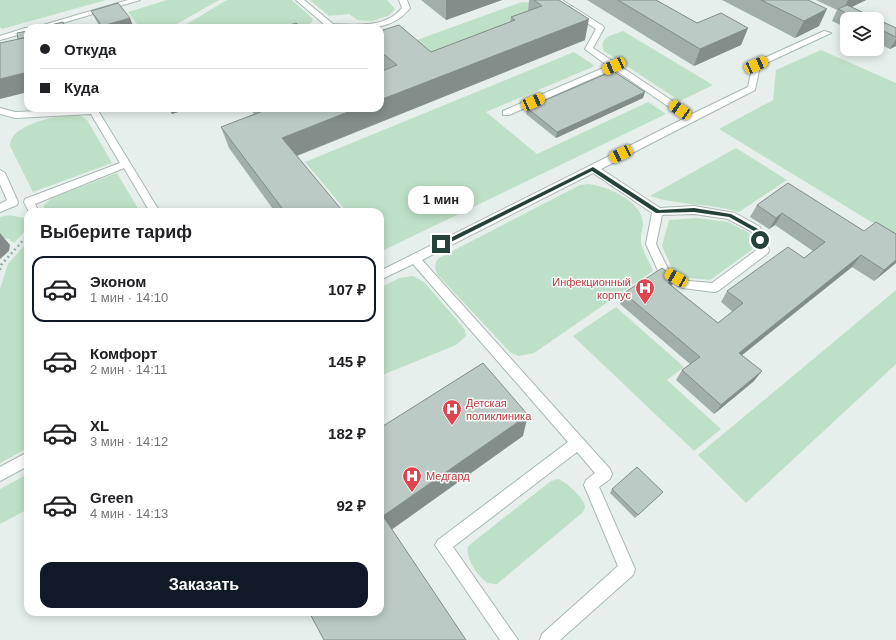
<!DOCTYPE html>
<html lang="ru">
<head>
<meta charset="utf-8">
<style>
	:root { --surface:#fff; --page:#f2f2f2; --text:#202124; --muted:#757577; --line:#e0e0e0; --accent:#111827 }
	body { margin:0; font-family:Helvetica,sans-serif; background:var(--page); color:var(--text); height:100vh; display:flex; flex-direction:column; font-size:15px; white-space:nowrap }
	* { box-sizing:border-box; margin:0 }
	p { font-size:13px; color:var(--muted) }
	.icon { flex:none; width:22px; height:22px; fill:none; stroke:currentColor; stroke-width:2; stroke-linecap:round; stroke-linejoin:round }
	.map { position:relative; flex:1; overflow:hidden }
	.sheet { position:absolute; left:24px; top:208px; width:360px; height:408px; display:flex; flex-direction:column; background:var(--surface); border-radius:12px; box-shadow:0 2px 10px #0003 }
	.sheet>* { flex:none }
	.banner { position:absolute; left:24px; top:24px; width:360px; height:88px; border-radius:12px; box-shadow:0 2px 10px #0003; display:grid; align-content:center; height:88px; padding:0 16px; background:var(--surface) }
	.tools { position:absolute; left:840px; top:12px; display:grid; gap:8px }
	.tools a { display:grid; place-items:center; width:44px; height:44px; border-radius:8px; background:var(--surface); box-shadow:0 2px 10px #0003; font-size:20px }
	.end { position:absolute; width:18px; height:18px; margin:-9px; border:5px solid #24423a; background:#fff; box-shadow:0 0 0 2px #fff }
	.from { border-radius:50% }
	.bubble { position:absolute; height:28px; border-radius:12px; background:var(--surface); box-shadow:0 2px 10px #0003; font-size:13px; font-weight:600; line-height:28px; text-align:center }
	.car { position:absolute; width:12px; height:24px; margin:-12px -6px; border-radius:5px; box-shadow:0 0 3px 1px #0007; background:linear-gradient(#f5c518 24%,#345 0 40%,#f5c518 0 76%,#345 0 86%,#f5c518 0) }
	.banner b { display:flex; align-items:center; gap:14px; height:38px; font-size:15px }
	.banner b+b { border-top:1px solid var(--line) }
	.banner i { width:10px; height:10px; background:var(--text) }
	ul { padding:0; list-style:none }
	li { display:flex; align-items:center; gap:12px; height:66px; margin:0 8px 6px; padding:0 8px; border:2px solid transparent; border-radius:12px }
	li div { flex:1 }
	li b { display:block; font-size:15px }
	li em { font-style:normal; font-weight:600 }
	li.current { border-color:var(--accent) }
	li>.icon { width:36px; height:36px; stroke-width:1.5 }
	h2 { padding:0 16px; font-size:18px; line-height:48px }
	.primary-button { display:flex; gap:8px; margin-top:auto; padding:8px 16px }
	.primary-button a { flex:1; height:46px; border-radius:12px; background:var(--accent); color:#fff; font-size:16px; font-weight:600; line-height:46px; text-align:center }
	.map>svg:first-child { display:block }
	.green { fill:#bfe0c8 }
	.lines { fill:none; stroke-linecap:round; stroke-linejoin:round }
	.service-casing { stroke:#a8b8b2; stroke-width:2 }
	.minor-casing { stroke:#a8b8b2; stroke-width:2 }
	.path { stroke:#86b3a5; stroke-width:2.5; stroke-dasharray:2 3; stroke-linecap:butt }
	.service { fill:#fff; fill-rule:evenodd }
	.minor { fill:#fff; fill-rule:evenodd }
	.wall { fill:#a1aea9 }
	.shaded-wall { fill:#838d89 }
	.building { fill:#bbcac4; stroke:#838d89 }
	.route { fill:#24423a }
	.labels { text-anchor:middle; stroke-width:3; stroke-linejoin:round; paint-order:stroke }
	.health-label { font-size:11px; fill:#be3a42; stroke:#f7fbf9; text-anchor:start }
</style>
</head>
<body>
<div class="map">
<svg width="896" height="640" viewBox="0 0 896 640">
	<rect width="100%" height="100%" fill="#e6efeb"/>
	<!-- green -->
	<path class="green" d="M0,0H106L2,29L0,27Z
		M167,0H219L170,28H140L128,12Z
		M227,0H292L312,18L313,21L304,28H180Z
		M310,0H387L395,9L388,16L372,21L358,20L349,14L329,16Z
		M522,2L533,3L545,11L429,67L403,45Z
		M623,31L713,85L680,101L604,51C598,37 613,35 623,31Z
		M821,50L896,83V237L719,129L773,100L776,70Z
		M574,52L595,66L486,112L537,154L648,102L666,114L380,252V212H347L305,162Z
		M73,115L81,116L87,120L112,163L33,192L10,146C9,125 55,116 73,115Z
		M736,148L787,180L739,212C710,203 679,206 650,196Z
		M117,173L140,212H44V205L52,198Z
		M588,184C607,186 642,201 643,223C643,229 640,236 641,242C642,251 650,262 653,271L534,353L519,356L511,353L438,275C434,268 434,264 439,258L580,185Z
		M9,215L24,218L28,222V228L14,243L9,239L0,237V217Z
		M697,218L728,222L749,233L753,249L710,280L689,278L672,268L662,246L669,220Z
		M28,241V448L0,463V289L8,264Z
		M413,276L424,282L462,326L465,330L466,336L456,345L380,376V288L399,278Z
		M896,290V364L746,503L698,455Z
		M616,307L684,367L667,380L721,429L694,451L573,336Z
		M28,474V509L0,524V489Z
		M558,479C565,481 586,499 585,508C584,510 583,512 582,513L497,584C492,584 488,584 485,581C476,574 465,557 468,546L551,481Z"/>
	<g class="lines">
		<!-- service casing -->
		<g class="service-casing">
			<path id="service" d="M296,0H304L333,24C356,25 386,28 402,8L399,0H407L410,8C390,35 351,28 321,28L325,25Z
				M553,0H562L603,26L604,28L593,48L692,114L748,87L753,63L824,31L831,33L760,66L755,90L601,169L660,208L694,206L735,213L760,227L769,250L768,253L718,291L714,292L683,288L660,275L646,244L652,213L593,173L422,260L610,469L612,474L610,479L599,487L635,569L633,575L560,640H540L542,634L618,566L584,485L586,480L595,473L577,452L453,547L518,640H500L435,545L438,540L568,442L413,264L380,280V271L685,118L614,69L509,115H503V111L608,66L585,49L596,29ZM694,214L728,219L752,232L758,249L712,283L689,281L668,269L656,244L662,215Z
				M0,108L15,112L97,109L160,212H150L124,168L35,204L39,212H29L24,202L25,199L120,163L91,114L15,118L0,114Z
				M0,170L5,173L18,202L17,205L0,212V204L7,200L0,184Z
				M28,452V466L0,481V467Z"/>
		</g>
		<!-- minor casing -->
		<g class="minor-casing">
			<path id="minor" d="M128,0H140L46,28H33Z
				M25,28H29L28,32L0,40V36Z"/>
		</g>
		<!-- path -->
		<path class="path" d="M0,270L1,265L28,235"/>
		<!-- service -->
		<use href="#service" class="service"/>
		<!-- minor -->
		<use href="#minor" class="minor"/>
	</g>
	<!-- wall -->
	<path class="wall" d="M421,0H502L446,20Z
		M529,0H559L585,40L297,156L342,212H275L229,148L221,127L254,114L249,108H380L381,71L380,70V31L431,52L510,22L511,17L528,11Z
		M587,0H656L697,23L748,28L741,45L694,66Z
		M722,0H808L819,26L795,38Z
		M816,0H866L852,7L896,28V46L890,49L877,43V19H847V28L832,21L837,10Z
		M91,11L134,28H101L97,22Z
		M643,98L556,138L526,114L527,108Z
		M168,108H190L172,114Z
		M788,183L896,263L874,281L852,267L742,355L754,381L714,414L676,380L682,370L690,364L620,304L624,293L672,286L718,323L733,312L721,302L727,291L804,258L813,251L775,225L769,229L750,217L757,205Z
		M612,489L663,492L659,496L635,518L610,493Z"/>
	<!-- shaded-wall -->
	<path class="shaded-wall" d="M446,0H502L446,20Z
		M848,0H866L843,11H842Z
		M827,9L819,26L795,38L804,21Z
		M130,18L134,28H103L102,26Z
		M589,19L585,40L288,159L282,138L358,108H380V100Z
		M748,28L741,45L694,66L700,49Z
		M896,39V46L890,49Z
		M28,72V92L0,99V79Z
		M645,92L643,98L556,138L557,132Z
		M169,108H190L172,114Z
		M341,209L342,212H335Z
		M782,213L775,225L769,229L776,218Z
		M0,233L10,245L9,251L0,259Z
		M861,255L852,267L732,363L739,353Z
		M896,260V263L874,281L884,270Z
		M675,278L670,290L668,283Z
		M762,371L754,381L714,414L721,405Z
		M528,415L523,436L387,533L383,516Z"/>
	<!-- building -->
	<path class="building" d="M534,0H559L589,19L380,100V72L397,65L380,51V31L399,25L431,52L515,20L511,17L542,6Z
		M618,0H656L697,23L721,13L748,28L700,49Z
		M761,0H808L827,9L804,21Z
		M118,3L130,18L102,26L91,11Z
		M847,5L896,28V37L877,28V19H859L838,9Z
		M63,22L65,28H39Z
		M296,23L302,28H280Z
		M28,31V37L18,39L17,33Z
		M28,37V72L0,79V43Z
		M613,71L645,92L557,132L527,108Z
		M261,108H358L282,138L341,209L335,212H285L221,127L263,111Z
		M788,183L864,231L876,222L896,234V260L884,270L861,255L739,353L762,371L721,405L682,370L700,357L624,293L662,268L675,278L668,283L718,323L743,303L727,291L788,247L804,258L825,242L782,213L776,218L757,205Z
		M483,363L528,415L383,516L466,640H324L309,612H380V428Z
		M637,467L663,492L638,515L612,489Z"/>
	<!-- route -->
	<path class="route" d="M593,167L659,210L694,208L731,214L758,229L763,240L758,242L754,231L729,217L694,212L656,213L592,171L443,246L438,244Z"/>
	<!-- icons -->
	<defs>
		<g id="hospital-pin" transform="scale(1)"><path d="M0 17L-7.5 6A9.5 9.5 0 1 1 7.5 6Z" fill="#e0444e" stroke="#f7fbf9"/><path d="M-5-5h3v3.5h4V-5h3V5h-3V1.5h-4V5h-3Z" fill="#fff"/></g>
	</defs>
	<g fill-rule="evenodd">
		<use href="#hospital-pin" x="645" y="288"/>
		<use href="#hospital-pin" x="452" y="409"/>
		<use href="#hospital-pin" x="412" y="476"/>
	</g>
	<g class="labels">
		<!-- health labels -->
		<g class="health-label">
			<text x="631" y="286" text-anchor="end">Инфекционный<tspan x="631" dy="13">корпус</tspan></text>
			<text x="466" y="407">Детская<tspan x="466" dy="13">поликлиника</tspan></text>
			<text x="426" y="480">Медгард</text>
		</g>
	</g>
</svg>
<div class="tools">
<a><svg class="icon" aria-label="layers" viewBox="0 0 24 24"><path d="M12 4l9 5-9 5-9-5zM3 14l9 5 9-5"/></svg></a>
</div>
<i class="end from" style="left:760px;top:240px"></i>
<i class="end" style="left:441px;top:244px"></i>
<div class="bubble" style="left:408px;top:186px;width:66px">1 мин</div>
<i class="car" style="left:756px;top:65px;rotate:66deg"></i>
<i class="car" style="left:614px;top:66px;rotate:246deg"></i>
<i class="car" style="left:533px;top:102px;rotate:66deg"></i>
<i class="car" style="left:680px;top:110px;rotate:304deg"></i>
<i class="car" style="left:621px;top:154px;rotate:244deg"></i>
<i class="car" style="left:676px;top:278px;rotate:300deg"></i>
<div class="banner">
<b><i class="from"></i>Откуда</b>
<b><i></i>Куда</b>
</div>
<section class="sheet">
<h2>Выберите тариф</h2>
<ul>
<li class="current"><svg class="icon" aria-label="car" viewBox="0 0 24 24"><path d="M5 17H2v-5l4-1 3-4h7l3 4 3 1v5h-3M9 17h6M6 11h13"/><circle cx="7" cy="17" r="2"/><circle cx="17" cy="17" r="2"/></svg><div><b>Эконом</b><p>1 мин · 14:10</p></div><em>107 ₽</em></li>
<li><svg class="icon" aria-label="car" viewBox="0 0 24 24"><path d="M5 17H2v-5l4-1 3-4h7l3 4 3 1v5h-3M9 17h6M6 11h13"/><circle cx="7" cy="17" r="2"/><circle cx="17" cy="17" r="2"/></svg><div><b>Комфорт</b><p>2 мин · 14:11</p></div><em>145 ₽</em></li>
<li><svg class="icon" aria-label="car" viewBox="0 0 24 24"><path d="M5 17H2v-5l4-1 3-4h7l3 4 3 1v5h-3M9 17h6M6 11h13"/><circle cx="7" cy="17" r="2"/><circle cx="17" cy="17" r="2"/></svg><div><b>XL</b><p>3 мин · 14:12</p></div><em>182 ₽</em></li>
<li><svg class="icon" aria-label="car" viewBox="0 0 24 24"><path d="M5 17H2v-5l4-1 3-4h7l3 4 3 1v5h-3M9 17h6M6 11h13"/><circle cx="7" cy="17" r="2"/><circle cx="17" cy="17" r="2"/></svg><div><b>Green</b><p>4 мин · 14:13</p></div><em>92 ₽</em></li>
</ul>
<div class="primary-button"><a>Заказать</a></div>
</section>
</div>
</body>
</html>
